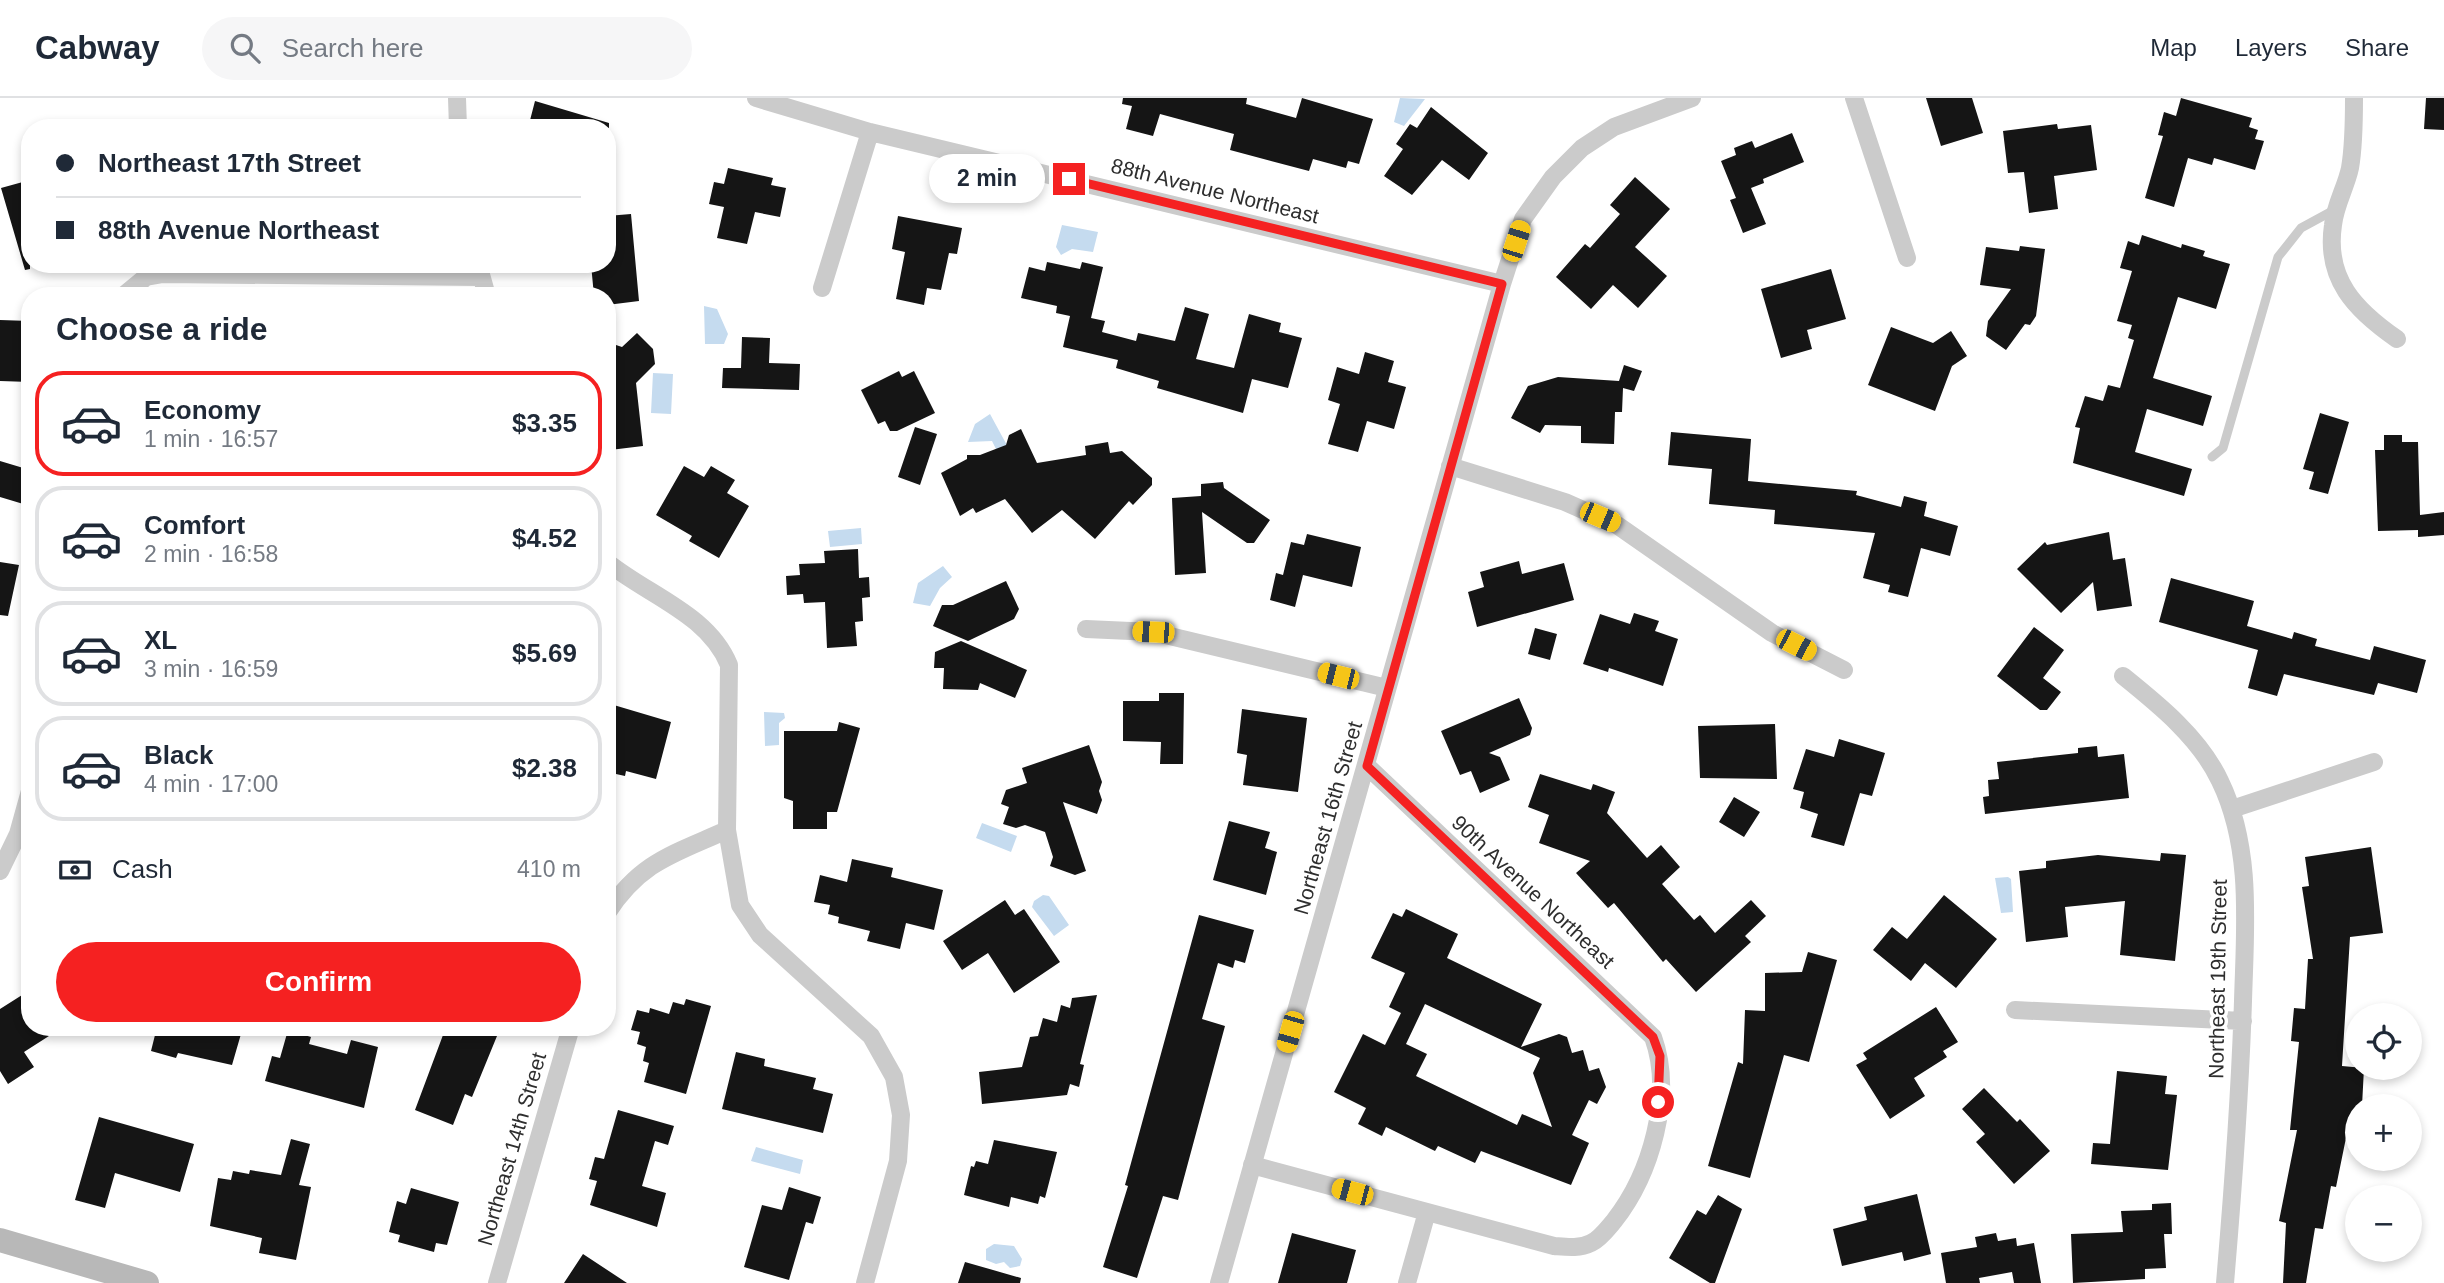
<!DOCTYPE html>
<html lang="en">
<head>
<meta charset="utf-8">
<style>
	:root { --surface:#fff; --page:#f6f6f7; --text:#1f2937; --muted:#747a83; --line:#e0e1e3; --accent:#f52121 }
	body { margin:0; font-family:Helvetica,sans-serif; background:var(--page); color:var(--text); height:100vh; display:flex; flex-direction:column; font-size:26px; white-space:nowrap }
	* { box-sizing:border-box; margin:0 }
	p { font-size:23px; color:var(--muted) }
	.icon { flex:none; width:38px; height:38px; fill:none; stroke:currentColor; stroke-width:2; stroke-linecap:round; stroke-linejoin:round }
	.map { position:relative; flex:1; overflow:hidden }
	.side { position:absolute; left:21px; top:189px; width:595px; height:749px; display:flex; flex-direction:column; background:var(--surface); border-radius:28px; box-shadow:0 4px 10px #0003 }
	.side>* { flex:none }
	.banner { position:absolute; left:21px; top:21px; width:595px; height:154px; border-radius:28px; box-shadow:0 4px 10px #0003; display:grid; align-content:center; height:154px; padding:0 35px; background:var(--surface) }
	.fabs { position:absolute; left:2345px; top:905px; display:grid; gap:14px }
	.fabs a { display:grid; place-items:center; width:77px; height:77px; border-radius:50%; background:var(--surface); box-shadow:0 4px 10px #0003; font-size:35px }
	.end { position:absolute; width:32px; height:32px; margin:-16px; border:9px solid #f52121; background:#fff; box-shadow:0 0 0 4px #fff }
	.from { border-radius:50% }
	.bubble { position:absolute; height:49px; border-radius:24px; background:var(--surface); box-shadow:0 4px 10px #0003; font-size:23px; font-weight:600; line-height:49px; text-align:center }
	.car { position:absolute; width:21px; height:42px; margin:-21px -10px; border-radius:9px; box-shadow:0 0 5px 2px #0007; background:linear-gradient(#f5c518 24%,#345 0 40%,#f5c518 0 76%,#345 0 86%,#f5c518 0) }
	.banner b { display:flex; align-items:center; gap:24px; height:66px; font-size:26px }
	.banner b+b { border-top:2px solid var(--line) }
	.banner i { width:18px; height:18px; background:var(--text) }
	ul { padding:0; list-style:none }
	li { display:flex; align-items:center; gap:21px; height:105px; margin:0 14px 10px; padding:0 21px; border:4px solid var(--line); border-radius:28px }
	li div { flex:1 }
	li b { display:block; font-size:26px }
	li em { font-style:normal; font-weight:600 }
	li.active { border-color:var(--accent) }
	li>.icon { width:63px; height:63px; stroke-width:1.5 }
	h2 { padding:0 35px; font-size:32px; line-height:84px }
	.pay { display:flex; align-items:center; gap:18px; height:77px; padding:0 35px; font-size:26px }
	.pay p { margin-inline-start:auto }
	.action { display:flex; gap:14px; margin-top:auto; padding:14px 35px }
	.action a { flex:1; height:80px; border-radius:42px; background:var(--accent); color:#fff; font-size:28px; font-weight:600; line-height:80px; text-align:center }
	header { display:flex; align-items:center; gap:42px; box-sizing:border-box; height:98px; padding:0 35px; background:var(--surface); border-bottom:2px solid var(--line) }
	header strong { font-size:33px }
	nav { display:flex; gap:38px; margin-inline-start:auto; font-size:24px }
	.search { width:490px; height:63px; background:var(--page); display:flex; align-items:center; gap:18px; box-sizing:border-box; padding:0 24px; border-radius:38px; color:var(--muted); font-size:26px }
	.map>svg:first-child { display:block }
	.water { fill:#c5dbef }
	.building { fill:#151515; fill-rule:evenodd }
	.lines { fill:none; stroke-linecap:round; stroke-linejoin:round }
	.service { stroke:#cbcbcb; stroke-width:9 }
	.minor { stroke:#cbcbcb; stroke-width:18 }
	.secondary { stroke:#b8b8b8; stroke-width:24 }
	.route { stroke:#f52121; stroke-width:9 }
	.labels { text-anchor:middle; stroke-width:7; stroke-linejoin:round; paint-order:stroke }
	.street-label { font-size:21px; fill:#2e2e2e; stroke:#fff }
</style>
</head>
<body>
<header>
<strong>Cabway</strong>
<div class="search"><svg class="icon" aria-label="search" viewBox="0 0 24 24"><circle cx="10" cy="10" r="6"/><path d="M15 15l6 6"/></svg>Search here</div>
<nav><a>Map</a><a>Layers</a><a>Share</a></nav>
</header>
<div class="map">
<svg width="2444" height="1185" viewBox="0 0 2444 1185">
	<rect width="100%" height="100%" fill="#fff"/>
	<!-- water -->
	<path class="water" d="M1400,0L1425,1L1404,28L1394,24Z
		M1062,127L1098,134L1093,154L1072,151L1061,157L1056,149Z
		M704,208L717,211L728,236L724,246H705Z
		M653,275L673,276L671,316L651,315Z
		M990,316L1009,351L999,357L992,343L968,344L975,326Z
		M861,430L862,446L830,449L828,433Z
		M943,468L952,479L940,490L930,508L913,505L918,485Z
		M764,614L784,615L785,620L779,625V647L765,648Z
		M982,725L1017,738L1011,754L976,740Z
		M2008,779L2011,781L2013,814L2001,815L1995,780Z
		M1043,797L1049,798L1069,827L1054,838L1032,809L1034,803Z
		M756,1049L803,1062L800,1076L751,1063Z
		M994,1146L1014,1148L1022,1161L1020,1168L1010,1170L1004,1164L996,1166L986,1162V1151Z"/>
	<!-- building -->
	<path class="building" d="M1123,0H1247L1246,6L1296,20L1302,0L1373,21L1359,66L1348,63L1346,70L1313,61L1309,73L1230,52L1234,36L1160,16L1153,38L1126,31L1132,8L1122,6Z
		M1926,0H1972L1983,35L1941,48Z
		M2181,0L2252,20L2249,29L2258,32L2255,41L2264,43L2255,72L2214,60L2212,67L2188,60L2174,109L2145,100L2163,38L2158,37L2164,14L2176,18Z
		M2426,0H2444V32L2424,31Z
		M535,3L609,25V30H528Z
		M1431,9L1488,55L1469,82L1442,62L1412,97L1384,78L1403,51L1396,46L1410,26L1417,30Z
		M2057,26L2058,31L2091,27L2097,72L2054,78L2058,111L2029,115L2024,74L2008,75L2003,33Z
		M1792,35L1804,64L1763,81L1764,85L1751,90L1766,126L1743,135L1730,102L1736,100L1721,63L1736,57L1734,50L1752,43L1755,50Z
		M728,70L773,80L771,87L786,90L780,119L755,114L747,146L717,140L724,109L709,106L714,84L724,86Z
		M1635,79L1670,111L1635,149L1667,178L1638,210L1613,187L1591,211L1556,179L1585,146L1590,150L1620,116L1610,107Z
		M30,82V171L25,172L1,90Z
		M631,116L639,203L607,207V198H594L591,166H607V118Z
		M898,118L962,130L957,156L949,155L941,192L927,190L924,207L896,201L905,154L892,151Z
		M2142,137L2181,150L2182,146L2205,153L2203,158L2230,166L2216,211L2178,199L2153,280L2212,298L2203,328L2147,311L2135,354L2192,371L2184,398L2073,365L2080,330L2075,329L2085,298L2103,303L2108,287L2120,290L2134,242L2128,240L2132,227L2117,223L2132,173L2120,170L2128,143L2139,147Z
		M2020,148L2045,151L2036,218L2030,227L2025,226L2006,252L1986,238L1988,223L2011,191L1980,187L1986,149L2019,153Z
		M1047,164L1080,171L1082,164L1103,169L1091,220L1105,223L1102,234L1136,243L1138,235L1175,243L1185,209L1209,216L1196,261L1234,270L1249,216L1281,225L1279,234L1302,240L1288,290L1252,281L1243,315L1157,290L1159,283L1116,270L1118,262L1063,249L1070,218L1056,215L1057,208L1021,200L1029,169L1045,173Z
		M1831,171L1846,221L1807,232L1812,251L1781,260L1761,191Z
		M0,222L30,223V284L0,283Z
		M1891,229L1933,245L1951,233L1967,258L1952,268L1935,313L1868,287Z
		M637,235L653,251L655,266L636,285L643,348L610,352L607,244L622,249Z
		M742,239L770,240L769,265L800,266L799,292L722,290L723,270H741Z
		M1365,254L1394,263L1388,284L1406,289L1394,331L1367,323L1358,354L1328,346L1340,306L1328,302L1337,269L1359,276Z
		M1624,267L1642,273L1634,293L1623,290L1622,314H1615L1614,346L1581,345V328L1545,327L1540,335L1511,320L1528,288L1558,279L1619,283Z
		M899,273L902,279L914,273L935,315L897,333H890L885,323L878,326L861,292Z
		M2320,315L2349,324L2328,396L2309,391L2314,374L2303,371Z
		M915,329L937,336L920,387L898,379Z
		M1021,331L1037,365L1086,357L1085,348L1108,344L1110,355L1122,353L1152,380V387L1133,407L1129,403L1095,441L1062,412L1032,435L1005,401L976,415L973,410L960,418L941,375L967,361V357H980L1006,347L1009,337Z
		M1671,334L1751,341L1748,383L1857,393L1856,397L1901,409L1904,398L1927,404L1924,418L1958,428L1950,458L1921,450L1908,499L1888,494L1890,487L1863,480L1875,435L1774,426L1775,412L1709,406L1712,371L1668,367Z
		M2384,337H2402V344H2418L2420,417L2444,414V437L2418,439V432L2378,433L2375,352H2384Z
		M0,363L30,372V408L0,399Z
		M684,368L704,379L711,368L735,382L727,395L749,408L719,460L689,443L692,438L656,417Z
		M1223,384L1224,390L1270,422L1254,445H1247L1202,414L1206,475L1175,477L1172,400L1201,398V386Z
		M2109,434L2113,462L2125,460L2132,508L2097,513L2093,484L2061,515L2017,471L2045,444L2047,447Z
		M1307,436L1361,449L1352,489L1303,477L1295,509L1270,502L1276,475L1283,477L1291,444L1304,447Z
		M858,451L859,480L869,479L870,499L862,500L863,523L855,524L857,548L827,550L825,504L804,505L803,496L787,497L786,478L800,477L799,466L825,465L824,453Z
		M1519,463L1522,476L1564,465L1574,502L1477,529L1468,494L1484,489L1480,474Z
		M0,464L19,467L8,518L0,517Z
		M2171,480L2254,503L2247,528L2292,541L2294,534L2317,541L2315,548L2370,562L2374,548L2426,562L2417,595L2378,585L2374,597L2284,576L2277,598L2248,590L2258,552L2159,524Z
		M1006,483L1019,511L1014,521L968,543L933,528L942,507H953Z
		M1634,515L1659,523L1655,533L1678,541L1663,588L1609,570L1608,574L1583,566L1600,516L1630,526Z
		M2034,529L2064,552L2043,580L2061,594L2047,612H2040L1997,578Z
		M1535,530L1557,536L1550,562L1528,556Z
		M961,543L1027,572L1015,600L980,585L978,592L943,591L944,570H934L935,554Z
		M1159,595H1184L1183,666H1160L1161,644L1123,643V603H1159Z
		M1519,600L1532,630L1530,637L1489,655L1500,659L1510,682L1480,695L1471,673L1460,677L1441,633Z
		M607,605L671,624L656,681L626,673L625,678L607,674Z
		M1242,611L1307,620L1298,694L1243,687L1247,657L1237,655Z
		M839,624L860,630L837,714H827V731H793V703L784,700V633H837Z
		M1775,626L1777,681L1700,680L1698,628Z
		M1839,641L1885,655L1872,698L1860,695L1844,748L1811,739L1818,716L1800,710L1804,694L1793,691L1806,651L1834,659Z
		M1089,647L1102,684L1099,693L1102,702L1097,716L1063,704L1086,773L1075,777L1050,768L1053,759L1045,734L1025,727L1016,730L1003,726L1009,709L1001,706L1006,692L1027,685L1022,670Z
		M2097,648L2098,659L2124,656L2129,700L1985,716L1983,699L1989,698L1988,682L1999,681L1997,664L2078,655V650Z
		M1540,676L1591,692L1593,686L1615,694L1607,715L1647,760L1661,747L1680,769L1662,786L1694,822L1700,817L1715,835L1751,802L1766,818L1745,838L1751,844L1696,894L1666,861L1663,864L1614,805L1608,810L1576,775L1590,763L1539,745L1549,717L1528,709Z
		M1734,699L1760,714L1744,739L1719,724Z
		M1229,723L1270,734L1265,750L1277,754L1266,797L1213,782Z
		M2371,749L2383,835L2350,839L2342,968L2364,970L2362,1008H2357V1035H2347L2336,1089L2331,1088L2323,1131L2315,1130L2306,1185H2283L2286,1125L2279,1123L2297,1032H2290L2299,944L2291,943L2294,910L2305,911L2308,861H2313L2302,789L2309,788L2305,759Z
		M2161,755L2186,757L2175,863L2120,857L2125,803L2065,809L2068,839L2026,844L2019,773L2046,770V763L2098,757L2160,763Z
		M852,761L893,770L891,779L943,792L934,832L906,825L900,851L867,843L870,833L838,825L839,819L828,816L830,807L814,804L820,777L847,784Z
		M1944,797L1997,841L1956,890L1925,865L1911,883L1873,852L1892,829L1907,841Z
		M1005,802L1015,817L1024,811L1060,864L1014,895L988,855L962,872L943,843Z
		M1406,811L1458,836L1447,860L1542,906L1521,949L1559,936L1567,939L1572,955L1583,952L1589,973L1599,970L1606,989L1597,1006L1589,1002L1572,1037L1589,1045L1571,1087L1481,1053L1475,1065L1438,1048L1435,1053L1386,1029L1382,1038L1358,1026L1366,1010L1334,994L1363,936L1385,947L1401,915L1389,909L1405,875L1371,860L1393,815L1402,819ZM1425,906L1540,960L1533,975L1552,1029L1522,1016L1517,1027L1416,978L1427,956L1406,946Z
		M1199,817L1254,832L1245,865L1235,862L1233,870L1218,865L1202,921L1225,928L1178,1102L1163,1098L1137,1180L1103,1169L1128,1088L1125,1087Z
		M1808,854L1837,862L1809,964L1784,957L1750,1080L1708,1068L1738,964L1743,966L1745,912L1765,913V875L1802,874Z
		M30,892V929H63L24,954L34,969L8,986L0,973V911Z
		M1097,897L1080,966L1084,967L1079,989L1070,986L1067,997L982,1006L979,974L1022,969L1030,939L1038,938L1043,920L1057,924L1061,907L1070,910L1072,900Z
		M686,901L711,908L686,996L644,984L649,965L643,963L646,949L637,946L640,934L631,932L637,912L649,915L650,910L669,916L673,904L684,907Z
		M1936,909L1958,944L1943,953L1947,959L1914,980L1925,998L1890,1021L1856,967L1867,961L1863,955Z
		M157,929H243L232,967L178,955L176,960L151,953Z
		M446,929H476L497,938L472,999L465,996L453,1027L415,1012Z
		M288,932L311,939L309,946L347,956L351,942L378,949L364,1010L265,983L272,958L280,960Z
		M736,954L765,961L764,968L816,980L813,991L833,996L823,1035L722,1011Z
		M2117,973L2167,978L2165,996L2177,997L2168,1072L2091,1066L2093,1045L2110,1046Z
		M1984,990L2017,1024L2020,1021L2050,1053L2014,1086L1976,1044L1985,1036L1962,1011Z
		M618,1012L674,1028L668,1047L655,1043L642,1088L666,1095L657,1129L590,1107L597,1083L589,1081L595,1059L604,1061Z
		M99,1019L194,1046L180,1094L115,1075L105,1110L75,1102Z
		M291,1041L310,1046L299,1087L311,1089L296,1162L259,1155L262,1140L210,1128L218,1080L231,1082L233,1073L249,1076L250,1072L281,1077Z
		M994,1042L1057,1054L1045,1100L1040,1098L1038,1106L1011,1099L1009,1109L964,1097L971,1068L974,1069L976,1063L988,1066Z
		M789,1089L821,1099L813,1126L806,1124L789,1182L744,1169L762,1107L782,1112Z
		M411,1090L459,1104L447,1147L436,1145L434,1154L398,1144L400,1137L389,1134L397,1103L406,1106Z
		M1917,1096L1931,1156L1904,1163L1902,1154L1842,1168L1833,1131L1867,1122L1864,1109Z
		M1718,1097L1742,1111L1715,1185H1710L1669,1160L1697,1112L1706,1117Z
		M2171,1105L2172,1136H2164L2166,1170L2145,1171V1181L2073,1185L2071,1136L2123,1134L2121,1113L2152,1112V1106Z
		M1292,1135L1356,1152L1347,1185H1278Z
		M1996,1135L1998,1143L2016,1140L2017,1148L2034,1145L2041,1185H2014L2012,1174L1979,1180L1980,1185H1946L1941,1155L1977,1149L1975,1139Z
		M583,1156L627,1185H564Z
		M965,1164L1021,1180L1020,1185H958Z"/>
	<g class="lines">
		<!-- service -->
		<path class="service" d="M2212,359L2223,350L2278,159L2301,130L2336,111"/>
		<!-- minor -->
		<path class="minor" d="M457,0L458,30
			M756,0L870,34L1502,186
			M1854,0L1907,160
			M2354,0C2354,23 2354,47 2350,70C2346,89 2335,107 2333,127C2325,181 2355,212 2397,241
			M478,166L487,198
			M822,190L870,34
			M123,198L146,179L163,176L481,179
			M1450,368L1565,404L1617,427L1772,535L1844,572
			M607,464C649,498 708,516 729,567L727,732L740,807L760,837L871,938L894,979L901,1017L898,1063L865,1185
			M1086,531L1153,534L1387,590
			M2123,578C2159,607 2200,640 2220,683C2253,751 2245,830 2243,903C2240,997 2233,1091 2225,1185
			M2232,711L2374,664
			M0,773L18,736L30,693
			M607,815C641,763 674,756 727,732
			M2015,912L2243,923
			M1252,1067L1554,1148C1566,1149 1579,1151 1591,1145C1600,1141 1608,1130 1614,1123C1651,1076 1674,997 1653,939L1367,668
			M497,1185L571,929
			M1219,1185L1502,186L1523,121L1553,79L1582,50L1614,29L1692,0
			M1407,1185L1427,1114"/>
		<!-- secondary -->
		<path class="secondary" d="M0,1142L147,1185"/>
	</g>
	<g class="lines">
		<!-- route -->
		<path class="route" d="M1069,81L1502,186L1367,668L1653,939L1660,958L1658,1004"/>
	</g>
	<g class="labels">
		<!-- street labels -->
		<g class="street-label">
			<text transform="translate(1215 93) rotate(14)" y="7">88th Avenue Northeast</text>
			<text transform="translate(1328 720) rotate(-74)" y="7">Northeast 16th Street</text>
			<text transform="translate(1533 794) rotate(43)" y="7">90th Avenue Northeast</text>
			<text transform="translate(2218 881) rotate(-89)" y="7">Northeast 19th Street</text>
			<text transform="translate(512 1051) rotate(-74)" y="7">Northeast 14th Street</text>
		</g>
	</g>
</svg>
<div class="fabs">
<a><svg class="icon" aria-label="locate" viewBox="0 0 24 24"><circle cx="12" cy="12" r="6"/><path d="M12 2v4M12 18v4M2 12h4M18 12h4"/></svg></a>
<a>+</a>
<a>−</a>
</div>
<i class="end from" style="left:1658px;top:1004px"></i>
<i class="end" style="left:1069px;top:81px"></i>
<div class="bubble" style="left:929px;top:56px;width:116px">2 min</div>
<i class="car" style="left:1516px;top:143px;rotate:18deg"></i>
<i class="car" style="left:1600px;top:419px;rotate:113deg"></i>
<i class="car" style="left:1153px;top:534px;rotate:272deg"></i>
<i class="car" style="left:1796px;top:547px;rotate:117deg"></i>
<i class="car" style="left:1338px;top:578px;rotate:284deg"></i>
<i class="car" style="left:1290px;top:934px;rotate:196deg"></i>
<i class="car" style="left:1352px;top:1094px;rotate:285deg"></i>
<div class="banner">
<b><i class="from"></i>Northeast 17th Street</b>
<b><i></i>88th Avenue Northeast</b>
</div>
<section class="side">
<h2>Choose a ride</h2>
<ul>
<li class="active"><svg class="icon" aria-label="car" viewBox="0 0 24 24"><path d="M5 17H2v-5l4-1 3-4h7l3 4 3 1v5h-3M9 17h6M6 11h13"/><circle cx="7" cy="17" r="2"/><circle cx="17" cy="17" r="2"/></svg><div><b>Economy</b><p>1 min · 16:57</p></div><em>$3.35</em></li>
<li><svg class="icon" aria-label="car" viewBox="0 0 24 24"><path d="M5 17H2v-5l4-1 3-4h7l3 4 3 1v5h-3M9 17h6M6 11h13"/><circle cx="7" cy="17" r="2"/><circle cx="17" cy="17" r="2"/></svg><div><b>Comfort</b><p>2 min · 16:58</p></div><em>$4.52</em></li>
<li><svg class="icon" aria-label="car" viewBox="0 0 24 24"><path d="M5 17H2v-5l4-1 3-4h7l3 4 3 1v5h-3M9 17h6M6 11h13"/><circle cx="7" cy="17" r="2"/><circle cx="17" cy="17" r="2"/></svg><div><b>XL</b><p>3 min · 16:59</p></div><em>$5.69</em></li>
<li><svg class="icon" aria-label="car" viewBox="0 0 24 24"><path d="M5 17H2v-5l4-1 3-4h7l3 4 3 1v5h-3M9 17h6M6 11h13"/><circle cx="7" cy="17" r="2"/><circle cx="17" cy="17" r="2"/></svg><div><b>Black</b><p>4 min · 17:00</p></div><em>$2.38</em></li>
</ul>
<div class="pay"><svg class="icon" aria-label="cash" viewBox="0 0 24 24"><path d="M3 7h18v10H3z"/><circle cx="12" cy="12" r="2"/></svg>Cash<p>410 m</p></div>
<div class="action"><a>Confirm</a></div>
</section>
</div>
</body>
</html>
